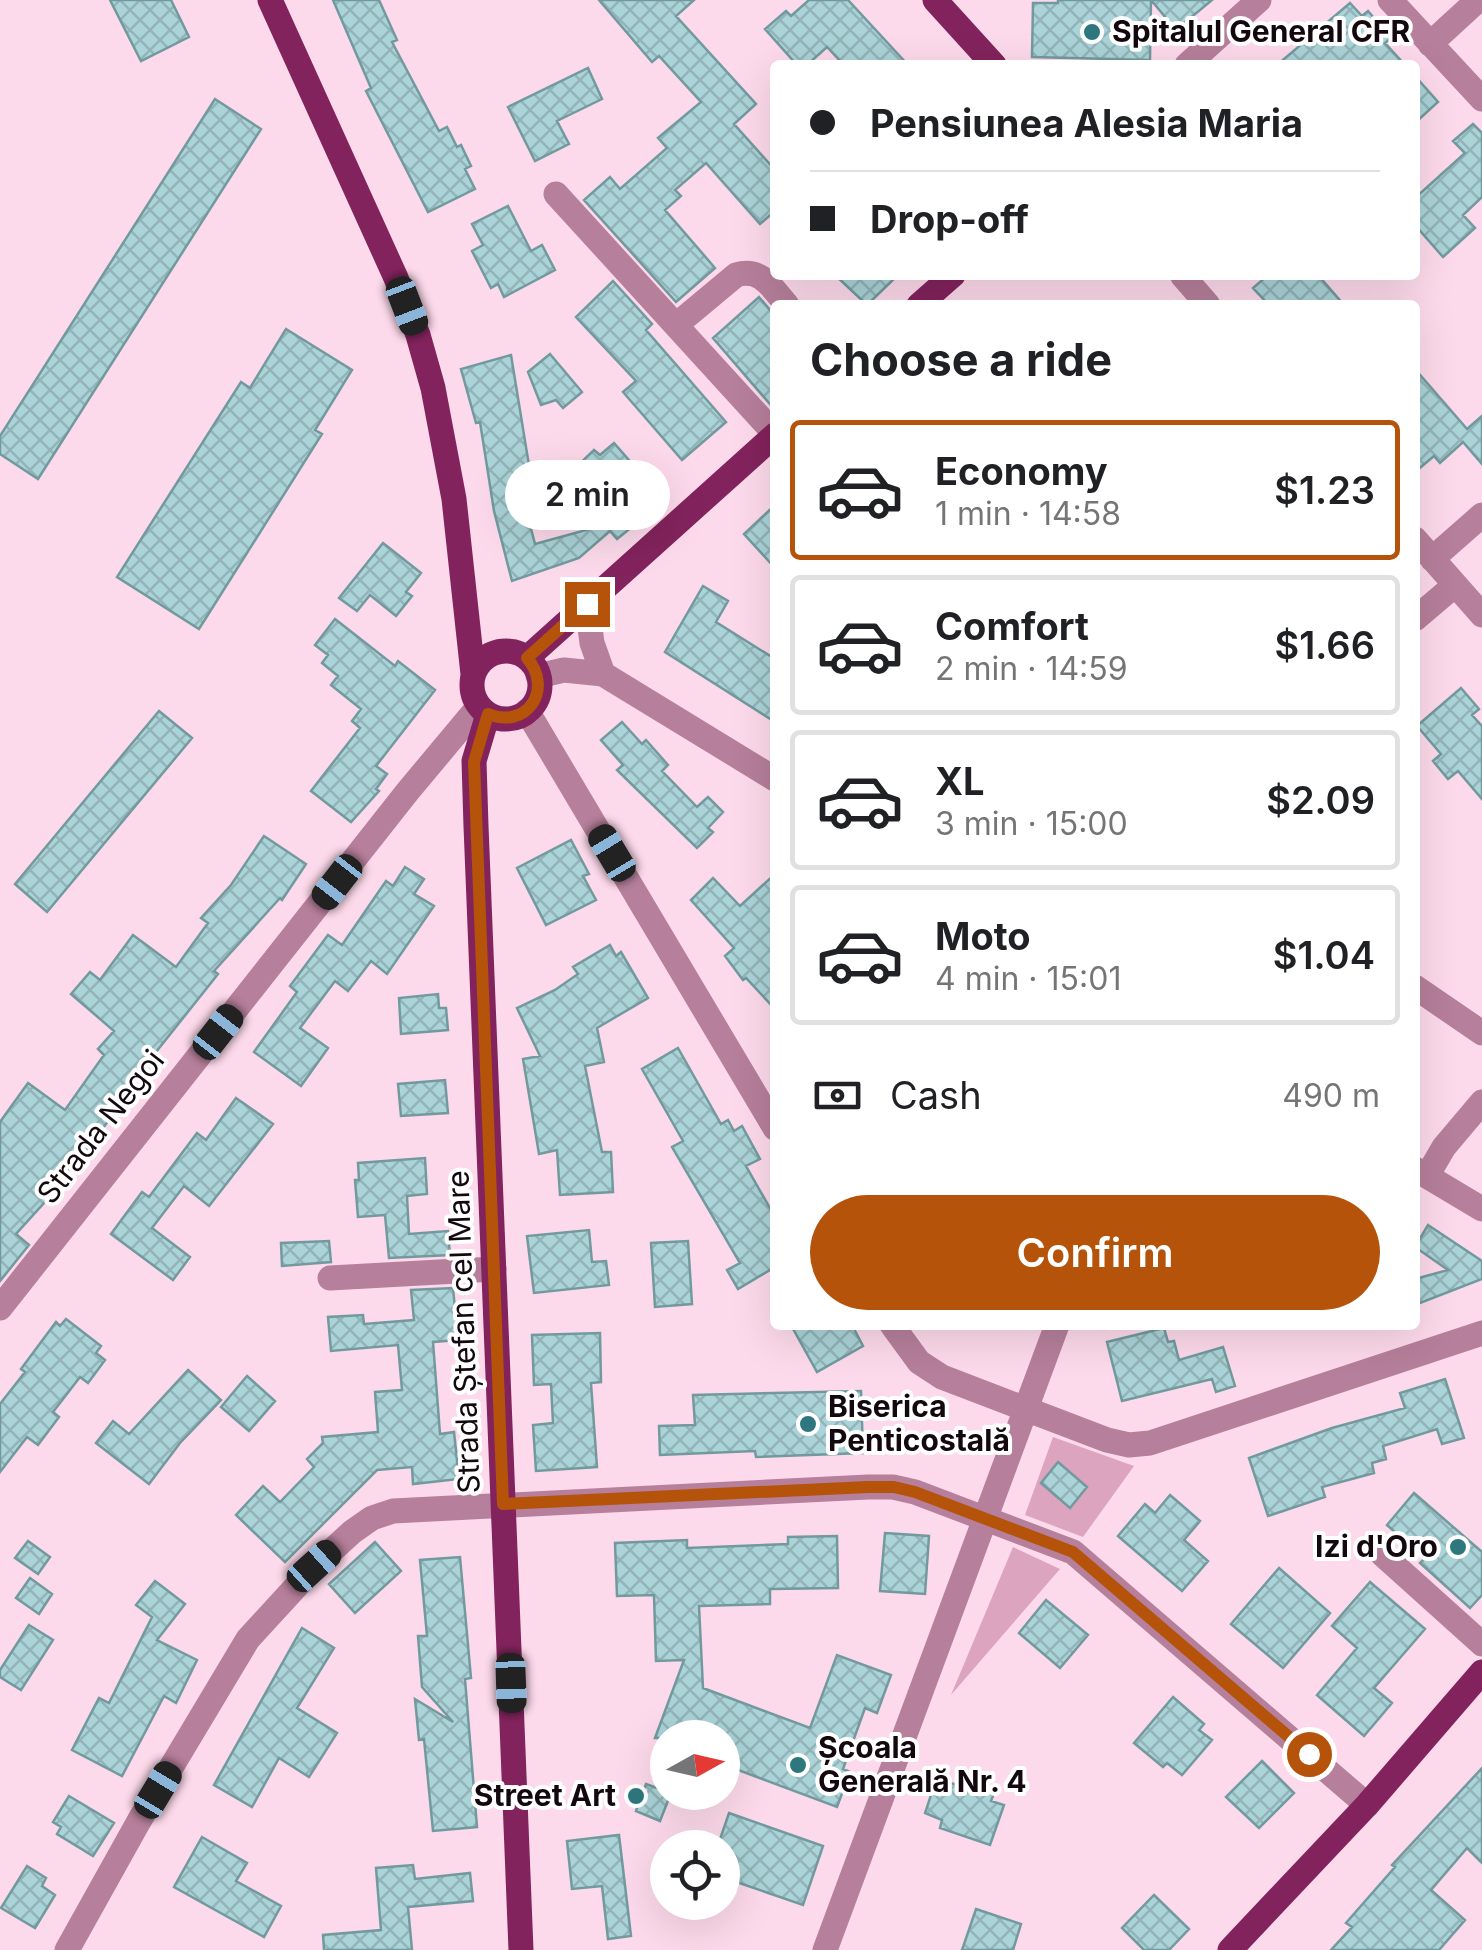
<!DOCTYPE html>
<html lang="en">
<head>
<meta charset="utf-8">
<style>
	:root { --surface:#fff; --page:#f2f2f2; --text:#202124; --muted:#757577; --line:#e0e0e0; --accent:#b45309 }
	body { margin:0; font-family:Inter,sans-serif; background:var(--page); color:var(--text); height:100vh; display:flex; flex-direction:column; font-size:38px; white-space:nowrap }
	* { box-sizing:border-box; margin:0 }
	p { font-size:32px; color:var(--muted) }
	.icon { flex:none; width:55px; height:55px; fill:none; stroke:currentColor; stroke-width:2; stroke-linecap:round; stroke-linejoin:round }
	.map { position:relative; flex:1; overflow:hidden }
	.details { position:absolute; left:770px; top:300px; width:650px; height:1030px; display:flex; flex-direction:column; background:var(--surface); border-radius:10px; box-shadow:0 10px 40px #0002 }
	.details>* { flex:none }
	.top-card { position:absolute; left:770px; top:60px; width:650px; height:220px; border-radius:10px; box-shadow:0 10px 40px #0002; display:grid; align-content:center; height:220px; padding:0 40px; background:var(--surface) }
	.needle { width:65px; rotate:82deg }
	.buttons { position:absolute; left:650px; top:1720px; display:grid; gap:20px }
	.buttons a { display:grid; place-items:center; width:90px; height:90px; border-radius:50%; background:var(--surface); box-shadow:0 10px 40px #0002; font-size:50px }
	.end { position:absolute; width:45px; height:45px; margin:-22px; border:12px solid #b45309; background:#fff; box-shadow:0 0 0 5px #fff }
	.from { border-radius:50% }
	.bubble { position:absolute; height:70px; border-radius:35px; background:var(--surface); box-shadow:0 10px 40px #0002; font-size:32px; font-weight:600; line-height:70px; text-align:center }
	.car { position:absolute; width:30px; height:60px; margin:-30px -15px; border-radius:12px; box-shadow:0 0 8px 2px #0007; background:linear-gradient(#222 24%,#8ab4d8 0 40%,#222 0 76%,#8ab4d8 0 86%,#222 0) }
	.top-card b { display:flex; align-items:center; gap:35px; height:95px; font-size:38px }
	.top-card b+b { border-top:2px solid var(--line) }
	.top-card i { width:25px; height:25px; background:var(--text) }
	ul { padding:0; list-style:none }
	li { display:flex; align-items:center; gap:30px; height:140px; margin:0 20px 15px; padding:0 20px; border:5px solid var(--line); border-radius:10px }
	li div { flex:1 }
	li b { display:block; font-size:38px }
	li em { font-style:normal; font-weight:600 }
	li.current { border-color:var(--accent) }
	li>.icon { width:90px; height:90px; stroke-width:1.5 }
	h2 { padding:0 40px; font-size:45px; line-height:120px }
	.pay { display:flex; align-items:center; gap:25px; height:110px; padding:0 40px; font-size:38px }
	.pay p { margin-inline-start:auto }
	.primary-button { display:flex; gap:20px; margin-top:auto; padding:20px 40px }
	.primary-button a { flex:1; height:115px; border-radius:60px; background:var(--accent); color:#fff; font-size:40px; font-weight:600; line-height:115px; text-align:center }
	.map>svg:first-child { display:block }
	.park { fill:#dda4c0 }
	.building { fill:url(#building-cross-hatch); stroke:#729a9e; stroke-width:2.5 }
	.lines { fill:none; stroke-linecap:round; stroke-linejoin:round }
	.minor { stroke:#b67f9b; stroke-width:25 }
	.major { stroke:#83235d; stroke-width:25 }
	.route { stroke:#b45309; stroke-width:12 }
	.poi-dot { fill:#2e777e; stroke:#fff; stroke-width:4 }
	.labels { text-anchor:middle; stroke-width:8; stroke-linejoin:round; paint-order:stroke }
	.poi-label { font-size:30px; font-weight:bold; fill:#12080d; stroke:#fff; text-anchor:start }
	.street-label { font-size:30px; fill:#12080d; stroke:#fff }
</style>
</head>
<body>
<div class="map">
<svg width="1482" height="1950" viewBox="0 0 1482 1950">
	<defs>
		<pattern id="building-cross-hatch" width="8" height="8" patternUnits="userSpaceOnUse" patternTransform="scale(2.5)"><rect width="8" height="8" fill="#abd4d8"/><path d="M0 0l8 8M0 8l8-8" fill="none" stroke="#92b4b8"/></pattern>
	</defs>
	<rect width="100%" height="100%" fill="#fddaeb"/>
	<!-- park -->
	<path class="park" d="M1053,1437L1134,1466L1083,1537L1025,1515Z
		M1013,1547L1060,1569L951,1695Z"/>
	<!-- building -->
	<path class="building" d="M110,0H171L189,37L141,61Z
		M333,0H379L397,40L392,42L439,131L447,127L457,147L461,145L471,166L465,169L475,189L428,212L366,91L371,88Z
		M599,0H694L676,16L756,104L734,124L775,170V211L760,224L706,163L675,190L681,196L665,210L715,268L676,302L584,200L610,177L620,189L667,148L658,138L701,102L659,56L652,62Z
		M809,0H848L908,65H844L827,47L807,65H797L765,29L786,11L791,16Z
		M1058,0H1212L1176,30L1151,0L1150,60L1032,57L1033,3H1058Z
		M1350,3L1362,16L1368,11L1391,38L1385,43L1405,65H1277Z
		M588,68L602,99L557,121L569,144L535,161L508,107Z
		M1415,76L1438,102L1415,123Z
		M215,99L261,129L38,479L0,454V436Z
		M1473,124L1482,133V197L1463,215L1475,228L1443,257L1415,225V198L1465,153L1453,141Z
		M508,206L531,251L542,245L555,270L504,297L498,284L491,288L472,251L483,245L472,224Z
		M835,275H898L867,305Z
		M1268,275H1318L1344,305H1269L1253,288Z
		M613,281L652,324L646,330L726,422L682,460L623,392L636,381L576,317Z
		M759,297L775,316V410L713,338Z
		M286,329L352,370L315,430L322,434L199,629L117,577L241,382L250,388Z
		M550,354L582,392L563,408L556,400L541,405L528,372Z
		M511,355L534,496L523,498L535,544L590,529L568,475L594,450L600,455L614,443L656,491L641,503L648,514L617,539L610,531L579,558L512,581L494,511L480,422L476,423L461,369Z
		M1415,369L1467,429L1482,416V464L1463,442L1440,463L1434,456L1415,472Z
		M775,505V568L744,534Z
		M383,543L421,573L406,592L412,596L396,616L370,595L357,611L339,598Z
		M703,586L728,601L716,622L775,659V722L665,652Z
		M335,619L395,666L398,661L435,690L376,766L387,774L376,789L379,791L351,822L311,791L360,728L352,721L361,709L331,685L338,676L322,663L328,655L315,645Z
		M1461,688L1479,709L1472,715L1482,726V799L1458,771L1448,779L1433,761L1441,754L1417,726Z
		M159,711L192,738L47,912L15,884Z
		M622,722L642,744L646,740L668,765L662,771L697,807L708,797L723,812L708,828L713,832L697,848L617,770L623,765L601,740Z
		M264,836L306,864L282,900L280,898L214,971L218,974L125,1091L128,1094L64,1181L16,1234L29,1245L0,1281V1122L28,1083L65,1110L104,1055L98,1049L114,1031L71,994L90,972L100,980L133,935L176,967L208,923L201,918L231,885Z
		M571,840L589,874L583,876L596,900L546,925L517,868Z
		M405,867L424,879L414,894L434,906L387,974L371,961L348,991L335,981L300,1028L328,1048L301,1086L254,1052L297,992L290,986L328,935L342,945L386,881L393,886Z
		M775,874V1009L746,978L743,980L725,956L734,948L691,900L713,878L740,906Z
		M610,945L616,956L621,952L648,998L597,1028L604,1062L585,1066L602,1152H611L613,1192L560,1195L557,1150L539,1154L523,1059L540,1056L517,1008L555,990L578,974L573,967Z
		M438,994L439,1008H446L448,1030L401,1034L399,998Z
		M678,1048L721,1124L728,1120L734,1131L742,1126L760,1159L746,1166L775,1217V1267L738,1289L727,1270L740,1263L672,1147L683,1141L642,1069Z
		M445,1080L448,1113L401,1116L398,1084Z
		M236,1098L273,1124L209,1206L184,1186L152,1228L190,1257L173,1280L111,1234L142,1192L149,1197L197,1133L206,1140Z
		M425,1158L427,1194L407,1196L409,1234L448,1231L450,1255L389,1258L385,1215L358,1217L355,1180H359L358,1163Z
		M1428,1225L1482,1261V1279L1415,1305V1279L1448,1270L1415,1247Z
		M589,1230L592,1262L606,1261L609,1285L534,1293L527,1236Z
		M329,1241L331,1262L282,1266L281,1243Z
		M688,1241L692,1304L655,1307L651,1243Z
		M453,1288L458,1340L433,1342L440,1434L454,1432L459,1479L413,1484L412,1467L377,1470L285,1562L236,1515L263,1486L280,1502L314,1467L307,1459L323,1443L322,1437L378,1432L375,1392L402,1390L398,1345L331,1351L328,1317L363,1315L364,1324L414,1320L411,1290Z
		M66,1319L101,1346L96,1353L105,1360L88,1383L80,1377L53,1412L59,1417L38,1445L27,1437L0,1472V1404L25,1372L21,1369L56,1322L60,1326Z
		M791,1325H852L863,1346L817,1372Z
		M1164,1328L1168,1342L1174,1341L1179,1360L1223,1347L1235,1386L1216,1392L1212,1379L1122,1401L1107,1342Z
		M600,1333L601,1382L591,1383L597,1467L536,1471L533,1425L553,1423L551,1384L534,1385L532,1335Z
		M188,1370L221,1400L180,1443L149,1484L96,1443L113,1421L129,1434Z
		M247,1376L275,1401L249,1431L221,1407Z
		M1445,1379L1464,1438L1442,1444L1437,1429L1383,1446L1386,1459L1372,1463L1374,1473L1322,1487L1325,1497L1268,1516L1249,1458L1332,1428L1405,1408L1400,1393Z
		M861,1391L863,1453L756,1457L755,1451L660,1455L659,1426L695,1425L693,1395Z
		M1058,1462L1087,1487L1070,1508L1041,1483Z
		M1414,1493L1482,1552V1595L1470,1608L1420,1563L1425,1558L1387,1525Z
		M1170,1495L1200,1521L1184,1540L1208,1561L1182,1591L1118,1536L1145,1504L1155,1513Z
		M885,1533L929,1536L925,1594L880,1591Z
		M837,1536L838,1588L770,1589V1604L699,1606L703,1688L810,1728L837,1655L891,1675L877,1713L865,1708L843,1769L850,1772L837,1807L722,1764V1738H655L684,1660L656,1661L654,1595L617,1596L615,1543L687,1540V1548L788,1544V1537Z
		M28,1541L50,1557L38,1574L15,1558Z
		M375,1542L401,1571L355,1613L329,1584Z
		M460,1557L471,1678L465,1679L477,1827L433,1831L424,1739L419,1740L415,1699L453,1722L422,1687L418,1636H427L420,1560Z
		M1279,1568L1330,1613L1283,1668L1231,1624Z
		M30,1578L52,1594L39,1614L16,1598Z
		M155,1581L185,1604L157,1640L197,1660L176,1703L164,1696L122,1776L72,1750L99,1698L109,1703L152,1617L136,1605Z
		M1370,1582L1425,1629L1374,1688L1392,1703L1364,1736L1317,1695L1357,1648L1332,1626Z
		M1046,1600L1088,1635L1060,1668L1019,1633Z
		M29,1625L53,1640L21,1690L0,1677V1670Z
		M302,1628L334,1648L297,1708L337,1733L309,1777L279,1758L252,1807L214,1785Z
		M1173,1697L1204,1724L1199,1730L1212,1740L1182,1775L1167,1763L1163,1767L1134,1743Z
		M1262,1761L1294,1793L1259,1828L1226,1797Z
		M1482,1768V1863L1467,1848L1431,1890L1465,1920L1439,1950H1331L1352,1927L1346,1923L1395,1867L1392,1865Z
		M974,1780L996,1788L991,1801L1004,1805L990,1845L940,1828L942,1820L925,1813L934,1786L948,1791L951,1783L970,1789Z
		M646,1784L671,1793L660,1821L636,1811Z
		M69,1796L114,1823L93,1856L57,1834L61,1827L53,1822Z
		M729,1813L823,1846L803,1905L722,1877V1848H717Z
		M619,1835L631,1936L608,1939L602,1886L572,1889L567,1841Z
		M202,1837L247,1863L236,1881L281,1906L264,1937L174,1887Z
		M413,1865L415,1879L470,1873L473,1901L408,1907L412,1950H324L323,1935L381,1930L376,1868Z
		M27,1866L46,1878L42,1886L55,1895L35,1928L1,1908Z
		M1154,1895L1189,1929L1169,1950H1144L1122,1928Z
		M976,1909L1021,1924L1013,1950H962Z"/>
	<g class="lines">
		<!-- minor -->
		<path class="minor" d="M1390,0L1482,99
			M1430,44L1478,0
			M1187,65L1259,0
			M556,194L775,434
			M1182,275L1208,305
			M676,325L736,275C761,267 772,288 787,305
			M1415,539L1482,615
			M1432,559L1482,515
			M587,604L592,643L603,674
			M1415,619L1455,585
			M538,676L564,670L603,674L775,779
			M527,711L775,1128
			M1415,987L1482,1033
			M1415,1169L1482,1209
			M1427,1176L1444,1147L1482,1102
			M330,1278L494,1269
			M0,1308L408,791L479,706
			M892,1325L919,1362L942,1377L1107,1440L1129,1445L1150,1443L1482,1333
			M1383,1555L1482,1644
			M67,1950L139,1821L248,1639L315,1566L352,1532L372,1518L393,1511L868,1487H893L915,1492L1073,1552L1367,1805
			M825,1950L1057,1325"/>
		<!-- major -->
		<path class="major" d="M270,0L396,278L418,335L433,388L454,499L473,674
			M935,0L994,65
			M919,305L953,275
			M472 685a34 34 0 1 1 68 0a34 34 0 1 1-68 0Z
			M527,658L775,435
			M488,714L474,761L476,826L521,1950
			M1230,1950L1367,1805L1482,1672"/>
	</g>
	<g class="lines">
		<!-- route -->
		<path class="route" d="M587,604L527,658C554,689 527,730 488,714L474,762L503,1504L868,1487H894L915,1492L1073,1552L1309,1754"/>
	</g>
	<!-- markers -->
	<g class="poi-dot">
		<circle cx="1092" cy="32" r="10"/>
		<circle cx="808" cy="1424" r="10"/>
		<circle cx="1458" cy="1547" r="10"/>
		<circle cx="798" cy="1765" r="10"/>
		<circle cx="636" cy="1796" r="10"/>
	</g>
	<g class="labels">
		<!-- poi labels -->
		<g class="poi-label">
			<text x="1112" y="42">Spitalul General CFR</text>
			<text x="828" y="1417">Biserica<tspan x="828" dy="34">Penticostală</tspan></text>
			<text x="1438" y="1557" text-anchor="end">Izi d'Oro</text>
			<text x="818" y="1758">Școala<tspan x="818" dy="34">Generală Nr. 4</tspan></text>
			<text x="616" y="1806" text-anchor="end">Street Art</text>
		</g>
		<!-- street labels -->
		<g class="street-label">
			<text transform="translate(101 1127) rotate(-52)" y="10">Strada Negoi</text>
			<text transform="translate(464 1332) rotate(-92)" y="10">Strada Ștefan cel Mare</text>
		</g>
	</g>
</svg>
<div class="buttons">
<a><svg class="needle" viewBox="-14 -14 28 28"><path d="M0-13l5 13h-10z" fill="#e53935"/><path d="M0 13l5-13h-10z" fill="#757577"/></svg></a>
<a><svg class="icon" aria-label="locate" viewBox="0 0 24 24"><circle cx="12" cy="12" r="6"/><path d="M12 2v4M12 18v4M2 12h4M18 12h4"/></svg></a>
</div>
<i class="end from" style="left:1309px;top:1754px"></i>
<i class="end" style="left:587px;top:604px"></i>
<div class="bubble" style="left:505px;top:460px;width:165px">2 min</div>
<i class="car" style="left:407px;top:306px;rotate:159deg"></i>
<i class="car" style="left:612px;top:853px;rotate:329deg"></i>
<i class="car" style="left:337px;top:882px;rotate:218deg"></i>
<i class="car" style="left:218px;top:1032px;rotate:38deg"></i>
<i class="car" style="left:314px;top:1566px;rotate:48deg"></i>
<i class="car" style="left:511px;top:1683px;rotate:178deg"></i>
<i class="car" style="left:158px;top:1790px;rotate:31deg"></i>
<div class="top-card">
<b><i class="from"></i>Pensiunea Alesia Maria</b>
<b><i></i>Drop-off</b>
</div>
<section class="details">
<h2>Choose a ride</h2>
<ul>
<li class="current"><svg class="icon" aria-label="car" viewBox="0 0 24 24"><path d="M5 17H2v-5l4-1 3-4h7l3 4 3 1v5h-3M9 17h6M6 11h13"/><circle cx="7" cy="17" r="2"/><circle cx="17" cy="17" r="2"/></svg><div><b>Economy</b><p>1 min · 14:58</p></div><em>$1.23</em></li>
<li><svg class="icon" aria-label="car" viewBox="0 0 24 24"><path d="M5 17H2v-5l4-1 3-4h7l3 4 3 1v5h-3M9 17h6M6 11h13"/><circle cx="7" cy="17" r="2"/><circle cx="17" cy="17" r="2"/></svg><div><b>Comfort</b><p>2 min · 14:59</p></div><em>$1.66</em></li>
<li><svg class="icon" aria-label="car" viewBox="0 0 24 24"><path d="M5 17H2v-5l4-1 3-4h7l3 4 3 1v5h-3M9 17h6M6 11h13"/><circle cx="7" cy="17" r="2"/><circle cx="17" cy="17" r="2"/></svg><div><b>XL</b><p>3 min · 15:00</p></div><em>$2.09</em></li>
<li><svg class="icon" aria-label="car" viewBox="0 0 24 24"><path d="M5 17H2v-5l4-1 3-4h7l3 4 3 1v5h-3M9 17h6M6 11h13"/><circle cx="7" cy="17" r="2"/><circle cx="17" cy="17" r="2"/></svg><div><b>Moto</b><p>4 min · 15:01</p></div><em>$1.04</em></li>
</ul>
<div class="pay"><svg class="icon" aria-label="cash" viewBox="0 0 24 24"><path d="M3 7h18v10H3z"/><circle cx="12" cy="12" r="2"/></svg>Cash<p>490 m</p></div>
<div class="primary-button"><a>Confirm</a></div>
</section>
</div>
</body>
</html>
